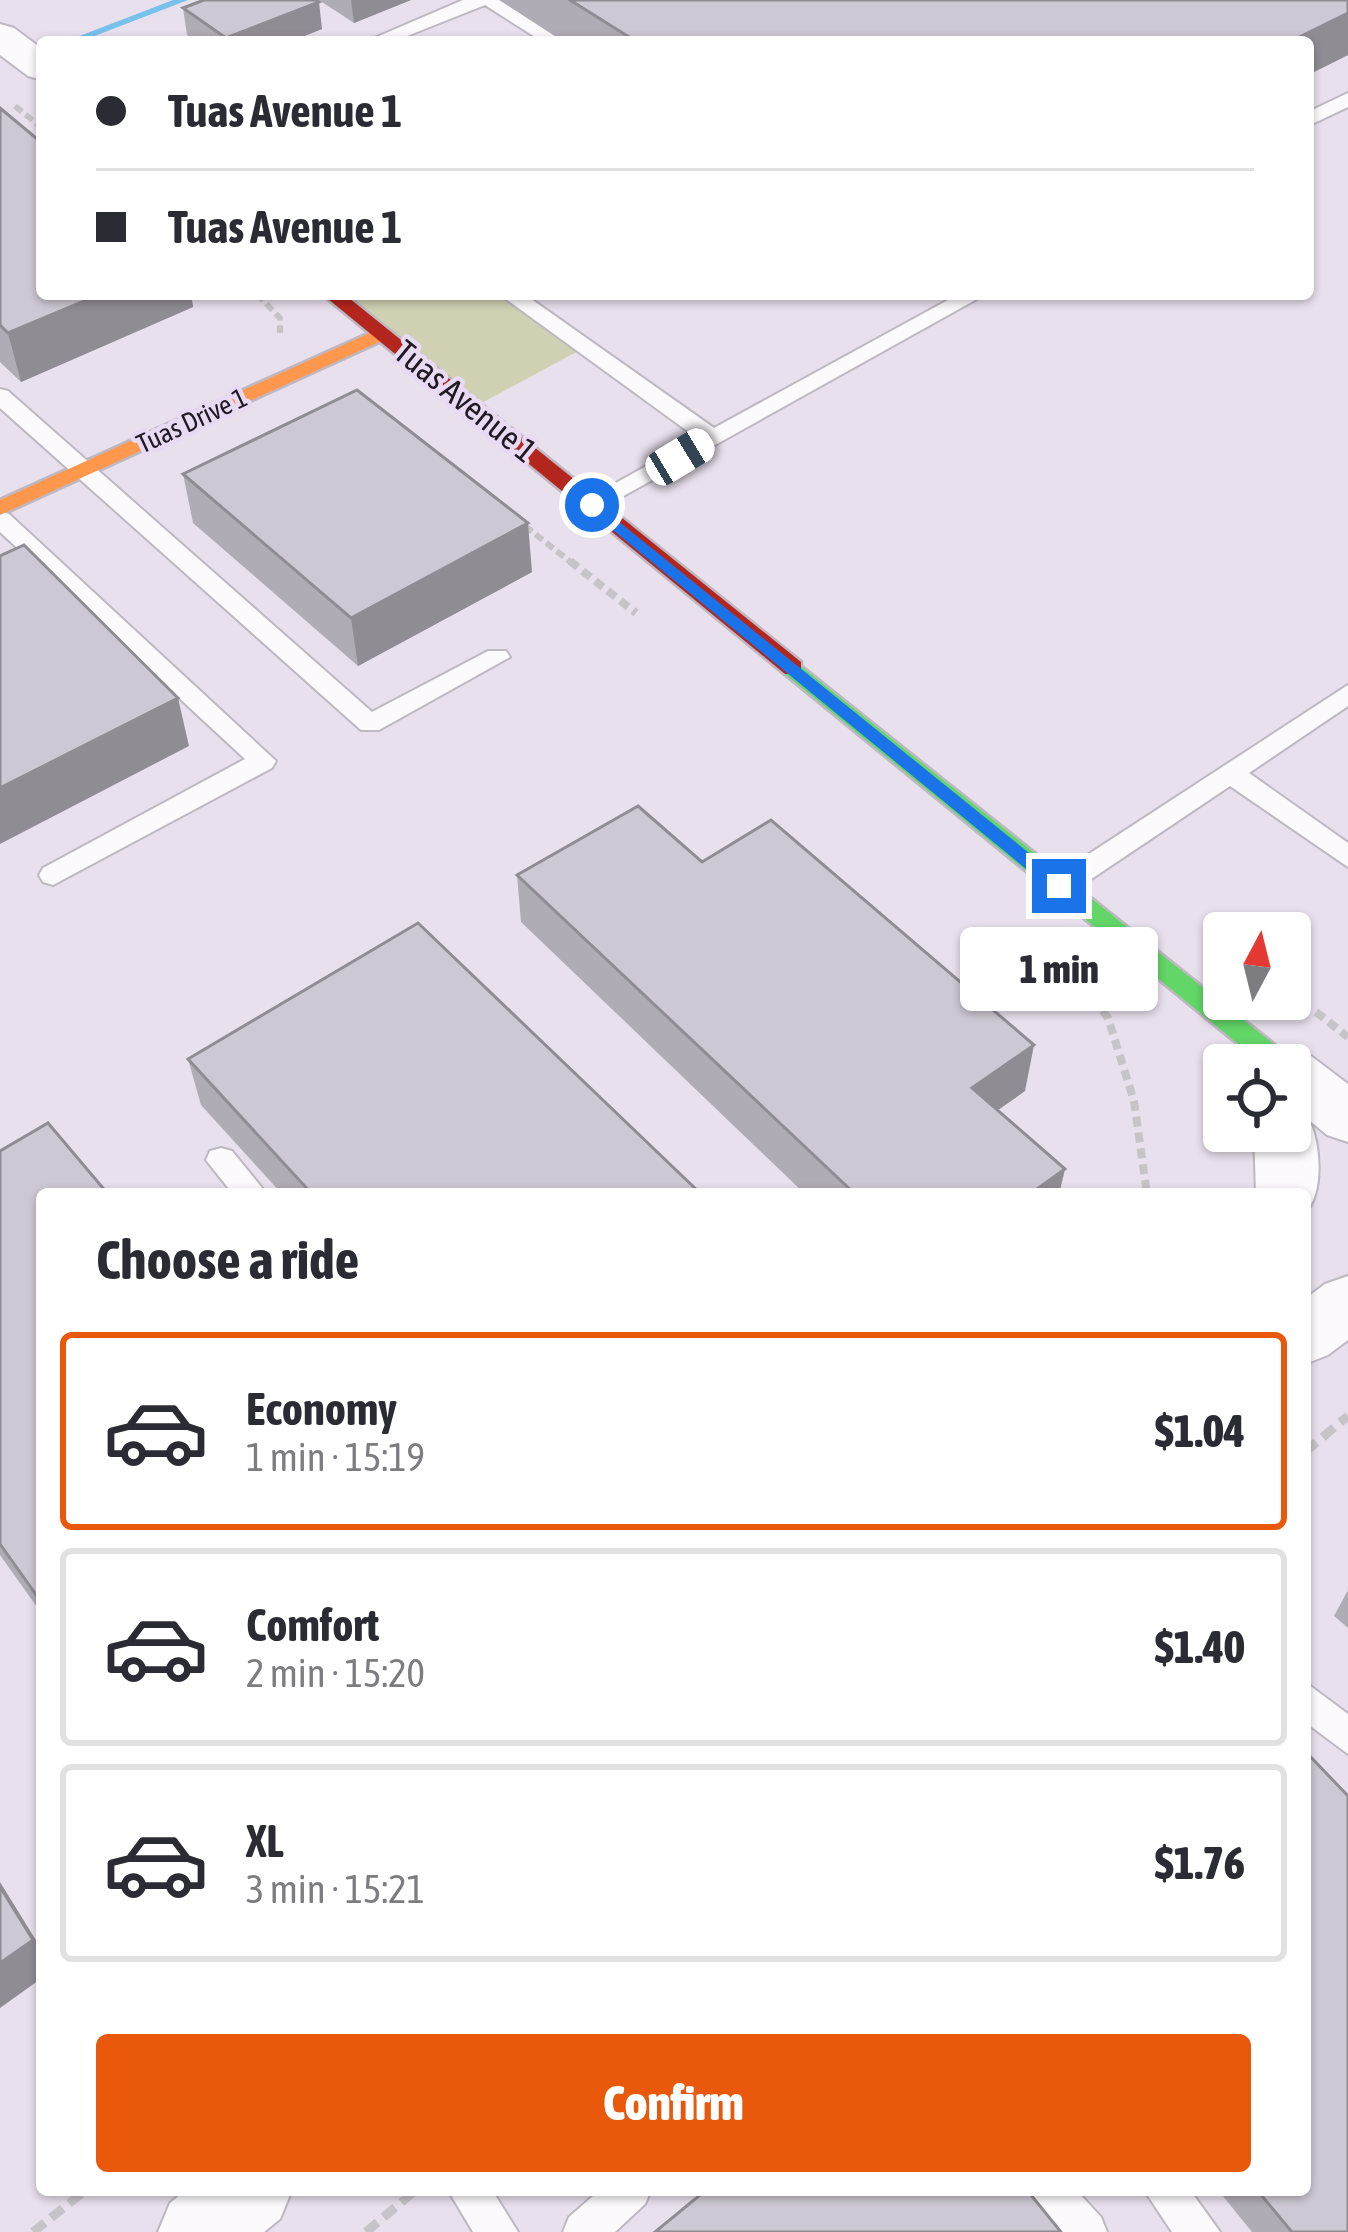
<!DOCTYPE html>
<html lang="en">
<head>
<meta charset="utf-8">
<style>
	:root { --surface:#fff; --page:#f7f7f7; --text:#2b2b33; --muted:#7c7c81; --line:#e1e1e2; --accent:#ea580c }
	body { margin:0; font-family:"Asap Condensed",sans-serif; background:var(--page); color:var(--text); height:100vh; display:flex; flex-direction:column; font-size:45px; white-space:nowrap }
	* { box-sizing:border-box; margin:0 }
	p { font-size:39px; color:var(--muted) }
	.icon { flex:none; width:66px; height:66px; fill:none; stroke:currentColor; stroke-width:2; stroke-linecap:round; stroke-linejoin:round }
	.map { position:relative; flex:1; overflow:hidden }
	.side { position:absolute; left:36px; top:1188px; width:1275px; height:1008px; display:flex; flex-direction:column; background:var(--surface); border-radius:12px; box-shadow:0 3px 9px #0004 }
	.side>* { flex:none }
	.hud { position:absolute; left:36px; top:36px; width:1278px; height:264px; border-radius:12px; box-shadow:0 3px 9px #0004; display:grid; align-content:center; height:264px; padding:0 60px; background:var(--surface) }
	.needle { width:78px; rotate:7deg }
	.buttons { position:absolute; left:1203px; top:912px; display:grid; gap:24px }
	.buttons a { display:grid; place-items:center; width:108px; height:108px; border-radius:12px; background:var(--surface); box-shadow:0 3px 9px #0004; font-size:60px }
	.end { position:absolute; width:54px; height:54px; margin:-27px; border:15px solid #1a73e8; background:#fff; box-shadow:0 0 0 6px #fff }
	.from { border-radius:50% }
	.bubble { position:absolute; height:84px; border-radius:12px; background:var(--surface); box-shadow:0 3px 9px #0004; font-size:39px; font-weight:800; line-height:84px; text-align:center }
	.car { position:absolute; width:36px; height:72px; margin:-36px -18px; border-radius:15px; box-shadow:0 0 9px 3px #0007; background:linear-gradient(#fff 24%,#345 0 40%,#fff 0 76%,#345 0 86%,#fff 0) }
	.hud b { display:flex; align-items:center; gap:42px; height:114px; font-size:45px }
	.hud b+b { border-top:3px solid var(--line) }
	.hud i { width:30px; height:30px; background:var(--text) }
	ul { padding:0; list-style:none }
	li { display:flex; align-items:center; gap:36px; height:198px; margin:0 24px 18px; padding:0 36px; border:6px solid var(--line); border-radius:12px }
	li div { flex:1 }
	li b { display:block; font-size:45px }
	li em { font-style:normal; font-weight:800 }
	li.active { border-color:var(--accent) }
	li>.icon { width:108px; height:108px; stroke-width:1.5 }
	h2 { padding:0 60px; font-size:54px; line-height:144px }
	.cta { display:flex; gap:24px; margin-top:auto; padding:24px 60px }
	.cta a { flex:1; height:138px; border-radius:12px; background:var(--accent); color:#fff; font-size:48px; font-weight:800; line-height:138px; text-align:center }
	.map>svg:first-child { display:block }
	.green { fill:#cfd1b2 }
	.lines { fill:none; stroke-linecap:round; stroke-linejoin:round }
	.stream { fill:#77c1ed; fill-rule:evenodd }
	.lane-casing { stroke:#beb8c2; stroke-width:4 }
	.street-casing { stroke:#beb8c2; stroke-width:4 }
	.fast-casing { stroke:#beb8c2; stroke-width:5 }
	.slow-casing { stroke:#beb8c2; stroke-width:5 }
	.jam-casing { stroke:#beb8c2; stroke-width:5 }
	.path-far2 { stroke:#c7c4c9; stroke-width:6; stroke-dasharray:9 4.5; stroke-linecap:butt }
	.path-far1 { stroke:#c7c4c9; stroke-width:8; stroke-dasharray:10 6; stroke-linecap:butt }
	.path { stroke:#c7c4c9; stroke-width:9; stroke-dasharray:15 8; stroke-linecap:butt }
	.lane { fill:#fcfafc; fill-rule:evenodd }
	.street { fill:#fcfafc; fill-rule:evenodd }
	.fast { fill:#63d668; fill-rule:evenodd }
	.slow { fill:#ff974d; fill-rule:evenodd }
	.jam { fill:#b3261e; fill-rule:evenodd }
	.wall { fill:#b0acb5 }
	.shaded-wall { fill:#908c94 }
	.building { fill:#cdc8d3; stroke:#908c94; stroke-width:3 }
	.route { fill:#1a73e8 }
	.labels { text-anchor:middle; stroke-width:9; stroke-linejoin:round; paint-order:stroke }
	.far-street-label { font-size:27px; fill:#1f1922; stroke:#e9daf3 }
	.street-label { font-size:33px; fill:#1f1922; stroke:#e9daf3 }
</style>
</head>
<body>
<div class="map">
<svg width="1348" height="2232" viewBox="0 0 1348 2232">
	<rect width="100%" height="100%" fill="#e8e0ed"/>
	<!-- green -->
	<path class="green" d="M339,294H505L582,349L476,406Z"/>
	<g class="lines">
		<!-- stream -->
		<path class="stream" d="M173,0H188L79,42H64Z"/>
		<!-- lane casing -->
		<g class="lane-casing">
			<path id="lane" d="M463,0H504L566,42H543L485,5L392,42H365Z
				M1348,93V107L1308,126V112Z
				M499,294H524L714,428L959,294H986L593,513L581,505L585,500L697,438Z
				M0,389L8,391L372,712L488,651H506L510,657L379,730H361L0,408Z
				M0,511L9,514L276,761L272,768L53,885L43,882L39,875L43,868L245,759L0,532Z
				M1348,685V706L1249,773L1348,843V867L1230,786L1069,894H1049L1045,887L1049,880Z
				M221,1148L232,1151L267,1194H233L206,1160L210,1151Z
				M1305,1682L1348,1714V1754L1305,1722Z
				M448,2190H492L518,2232H473Z
				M600,2190H651L645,2204L615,2232H563L569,2217Z
				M1029,2190H1076L1101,2217L1107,2232H1059Z
				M1144,2190H1190L1220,2232H1172Z"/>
		</g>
		<!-- street casing -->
		<g class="street-casing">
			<path id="street" d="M0,24L14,28L42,49V80L28,76L0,55Z
				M1290,1049L1311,1056L1348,1084V1142L1327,1135L1309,1120C1321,1144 1324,1194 1305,1213V1194H1256L1254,1131H1290V1109L1297,1111L1290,1105V1065H1264L1269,1056Z
				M1348,1276V1340L1328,1355L1305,1364V1299L1325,1284Z
				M186,2190H292L280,2219L264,2232H158L170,2203Z"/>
		</g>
		<!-- fast casing -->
		<g class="fast-casing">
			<path id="fast" d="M793,660L1291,1058L1295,1065L1291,1072L1290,1065H1264L785,674L781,668Z"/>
		</g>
		<!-- slow casing -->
		<g class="slow-casing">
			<path id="slow" d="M383,327L393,333L390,337L0,515V500Z"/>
		</g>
		<!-- jam casing -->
		<g class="jam-casing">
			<path id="jam" d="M322,294H344L801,662V674H785Z"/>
		</g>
		<!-- path-far2 -->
		<path class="path-far2" d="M15,106L42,128
			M257,294L280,318V333
			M525,526L573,564"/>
		<!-- path-far1 -->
		<path class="path-far1" d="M570,561L636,613
			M1074,972L1108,1018L1134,1101L1147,1194
			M1316,1012L1348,1037"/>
		<!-- path -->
		<path class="path" d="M1305,1452L1348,1416
			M33,2232L86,2190
			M366,2232L416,2190"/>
		<!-- lane -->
		<use href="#lane" class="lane"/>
		<!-- street -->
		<use href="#street" class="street"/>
		<!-- fast -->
		<use href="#fast" class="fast"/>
		<!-- slow -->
		<use href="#slow" class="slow"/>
		<!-- jam -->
		<use href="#jam" class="jam"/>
	</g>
	<!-- wall -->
	<path class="wall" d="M319,0H411L354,23Z
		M499,0H1348V55L1308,75V42H564Z
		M183,8L322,29L289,42H197L187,35Z
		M0,108L42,294H191L193,307L21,382L0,362Z
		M183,474L532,572L358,666L193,523Z
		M702,862L1025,1091L998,1110L1065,1169L1059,1194H805L521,922L517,875Z
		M188,1059L701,1194H282L201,1105Z
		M0,1151L42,1194V1614L0,1555Z
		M1348,1590V1628L1334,1616Z
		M1218,2190H1305L1348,2232H1252Z"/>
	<!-- shaded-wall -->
	<path class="shaded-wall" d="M351,0H411L354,23Z
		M319,2L322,29L289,42H227L226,38Z
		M1348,13V55L1308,75V42H1289Z
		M101,294H191L193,307L21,382L8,333Z
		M528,523L532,572L358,666L351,618Z
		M178,698L189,746L0,844V788Z
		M1034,1045L1025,1091L965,1133L972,1088Z
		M1065,1169L1059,1194H1030Z
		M0,1882L42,1950V1978L0,2008Z"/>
	<!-- building -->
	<path class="building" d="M204,0H316L319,2L226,38L183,8Z
		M570,0H1348V13L1289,42H637Z
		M0,108L42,143V294H101L8,333L0,325Z
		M357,390L528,523L351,618L183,474Z
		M24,545L178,698L0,788V556Z
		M638,806L702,862L771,820L1034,1045L972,1088L1065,1169L1030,1194H855L517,875Z
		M418,923L701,1194H312L188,1059Z
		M48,1123L108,1194H42V1603L0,1544V1151Z
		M1305,1751L1348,1796V2232H1292L1257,2190H1305Z
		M0,1887L33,1940L0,1963Z
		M706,2190H1027L1061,2232H655Z"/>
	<!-- route -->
	<path class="route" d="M592,500L1065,882V891H1053L587,509L585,505Z"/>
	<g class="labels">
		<!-- far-street labels -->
		<g class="far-street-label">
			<text transform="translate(192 421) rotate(-25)" y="9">Tuas Drive 1</text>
		</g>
		<!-- street labels -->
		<g class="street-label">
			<text transform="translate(466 401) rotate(39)" y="12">Tuas Avenue 1</text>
		</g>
	</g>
</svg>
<div class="buttons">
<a><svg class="needle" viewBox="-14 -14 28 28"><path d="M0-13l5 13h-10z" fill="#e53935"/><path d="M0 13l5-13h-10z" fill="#7c7c81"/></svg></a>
<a><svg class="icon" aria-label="locate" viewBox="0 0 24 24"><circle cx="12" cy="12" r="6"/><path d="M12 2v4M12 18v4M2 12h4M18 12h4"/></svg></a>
</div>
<i class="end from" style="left:592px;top:505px"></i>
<i class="end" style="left:1059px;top:886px"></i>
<div class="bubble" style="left:960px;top:927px;width:198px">1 min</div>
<i class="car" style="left:680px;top:457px;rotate:59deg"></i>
<div class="hud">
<b><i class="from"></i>Tuas Avenue 1</b>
<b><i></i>Tuas Avenue 1</b>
</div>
<section class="side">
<h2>Choose a ride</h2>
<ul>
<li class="active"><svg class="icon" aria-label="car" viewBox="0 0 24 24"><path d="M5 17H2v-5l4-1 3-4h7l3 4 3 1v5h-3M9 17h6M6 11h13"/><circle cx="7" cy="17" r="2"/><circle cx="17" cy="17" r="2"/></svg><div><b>Economy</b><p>1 min · 15:19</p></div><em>$1.04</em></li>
<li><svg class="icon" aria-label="car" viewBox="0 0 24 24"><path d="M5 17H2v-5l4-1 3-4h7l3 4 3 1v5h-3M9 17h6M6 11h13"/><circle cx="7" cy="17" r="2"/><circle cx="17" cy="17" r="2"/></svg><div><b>Comfort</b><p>2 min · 15:20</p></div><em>$1.40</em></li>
<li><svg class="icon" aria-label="car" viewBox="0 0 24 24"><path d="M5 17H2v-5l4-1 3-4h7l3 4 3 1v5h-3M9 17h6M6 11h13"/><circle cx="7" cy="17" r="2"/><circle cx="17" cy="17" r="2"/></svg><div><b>XL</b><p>3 min · 15:21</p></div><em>$1.76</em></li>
</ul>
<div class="cta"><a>Confirm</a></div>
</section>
</div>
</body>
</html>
